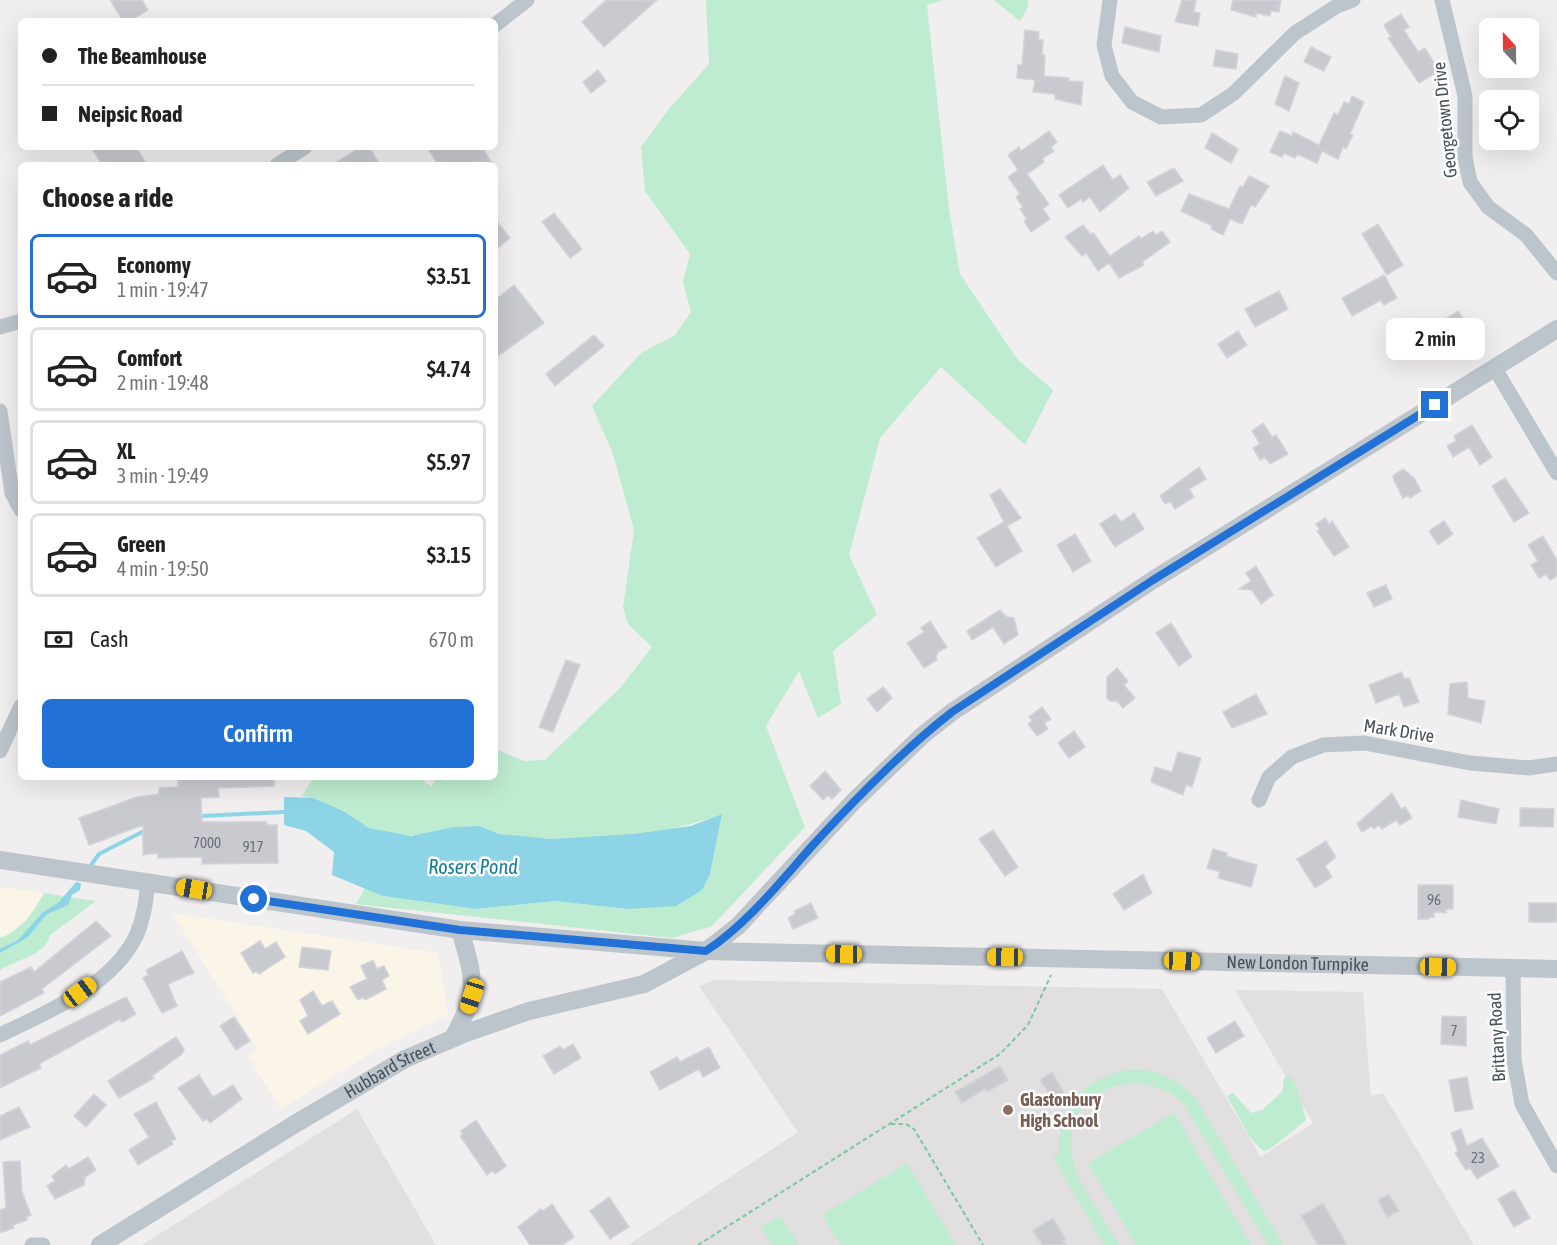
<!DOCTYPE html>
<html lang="en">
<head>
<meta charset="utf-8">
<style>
	:root { --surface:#fff; --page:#f6f6f6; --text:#222; --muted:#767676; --line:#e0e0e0; --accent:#2271d6 }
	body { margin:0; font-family:"Asap Condensed",sans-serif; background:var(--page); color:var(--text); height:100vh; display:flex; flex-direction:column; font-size:22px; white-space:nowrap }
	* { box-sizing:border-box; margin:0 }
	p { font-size:20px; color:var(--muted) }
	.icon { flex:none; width:33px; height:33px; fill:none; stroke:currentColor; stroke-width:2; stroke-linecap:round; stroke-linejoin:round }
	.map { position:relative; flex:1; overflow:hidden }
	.side { position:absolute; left:18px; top:162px; width:480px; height:618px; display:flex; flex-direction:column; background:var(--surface); border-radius:9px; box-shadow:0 6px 24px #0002 }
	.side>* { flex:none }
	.guide { position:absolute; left:18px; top:18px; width:480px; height:132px; border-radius:9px; box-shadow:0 6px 24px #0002; display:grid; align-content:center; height:132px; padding:0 24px; background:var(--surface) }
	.needle { width:39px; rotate:338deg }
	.tools { position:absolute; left:1479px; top:18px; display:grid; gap:12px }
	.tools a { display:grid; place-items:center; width:60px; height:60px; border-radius:9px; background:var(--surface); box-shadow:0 6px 24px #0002; font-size:30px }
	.end { position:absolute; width:27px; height:27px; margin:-14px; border:8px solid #2271d6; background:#fff; box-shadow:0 0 0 3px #fff }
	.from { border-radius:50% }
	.bubble { position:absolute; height:42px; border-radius:9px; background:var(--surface); box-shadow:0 6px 24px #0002; font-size:20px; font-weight:600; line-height:42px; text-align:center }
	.car { position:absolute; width:18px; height:36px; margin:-18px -9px; border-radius:8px; box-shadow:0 0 4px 2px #0007; background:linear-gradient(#f5c518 24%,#345 0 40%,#f5c518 0 76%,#345 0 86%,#f5c518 0) }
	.guide b { display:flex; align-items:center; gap:21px; height:57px; font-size:22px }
	.guide b+b { border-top:2px solid var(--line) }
	.guide i { width:15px; height:15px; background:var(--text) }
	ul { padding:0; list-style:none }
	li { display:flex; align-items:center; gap:18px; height:84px; margin:0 12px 9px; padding:0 12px; border:3px solid var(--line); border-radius:9px }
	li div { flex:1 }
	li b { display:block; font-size:22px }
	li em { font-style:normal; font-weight:600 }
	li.selected { border-color:var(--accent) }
	li>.icon { width:54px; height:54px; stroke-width:1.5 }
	h2 { padding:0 24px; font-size:27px; line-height:72px }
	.pay { display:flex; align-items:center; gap:15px; height:66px; padding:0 24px; font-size:22px }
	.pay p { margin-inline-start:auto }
	.action { display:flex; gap:12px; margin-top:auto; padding:12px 24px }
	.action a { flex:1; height:69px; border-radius:9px; background:var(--accent); color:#fff; font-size:24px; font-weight:600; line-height:69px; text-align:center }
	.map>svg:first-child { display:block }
	.commercial { fill:#fbf5e7 }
	.education { fill:#e1dfdf }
	.green { fill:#beecd0 }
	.water { fill:#8dd4e7 }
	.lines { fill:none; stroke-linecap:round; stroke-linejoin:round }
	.stream { stroke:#8dd4e7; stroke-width:4 }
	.building { fill:#c8cad0; stroke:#d2d4d9; stroke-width:1.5 }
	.path { stroke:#78c8a0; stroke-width:2; stroke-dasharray:4.5 3; stroke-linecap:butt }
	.minor { stroke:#bdc5cc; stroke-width:15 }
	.tertiary { stroke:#bdc5cc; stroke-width:18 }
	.route { stroke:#2271d6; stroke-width:8 }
	.education-dot { fill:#8d6e63; stroke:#fff; stroke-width:2 }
	.labels { text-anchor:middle; stroke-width:5; stroke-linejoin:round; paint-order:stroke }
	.number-label { font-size:15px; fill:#676f78 }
	.street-label { font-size:18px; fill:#47515a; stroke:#fff }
	.education-label { font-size:18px; font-weight:bold; fill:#785e54; stroke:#fff; text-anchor:start }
	.water-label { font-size:20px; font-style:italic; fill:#147d99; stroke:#fff }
</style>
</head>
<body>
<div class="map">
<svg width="1557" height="1245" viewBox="0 0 1557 1245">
	<rect width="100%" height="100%" fill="#f0eeee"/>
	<!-- commercial -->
	<path class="commercial" d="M0,887L44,893L27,920L8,935L0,938Z
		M172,913L438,953L448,1015L378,1049L281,1109L248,1056L258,1049Z"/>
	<!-- education -->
	<path class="education" d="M715,980L1162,989L1261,1157L1313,1123L1235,990L1363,992L1371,1096L1383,1093L1474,1245H628L798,1132L699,986Z
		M357,1109L436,1245H142Z"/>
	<!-- green -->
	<path class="green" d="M706,0H943L927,5L949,209L960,274L1017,359L1053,390L1025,445L941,367L880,438L849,555L877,615L833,651L841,704L818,718L799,671L766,726L805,827L712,926L672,938L356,904L365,888L383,896L476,909L555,901L627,909L710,874L722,814C660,838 566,845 501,834C493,833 487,827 479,826C461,824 443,832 425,834C410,837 394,835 380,831C351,824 332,800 302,796L314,777H419L432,787L436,777H495V749L524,761L545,760L620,688L652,647L628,624L623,608L634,530L613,454L592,406L641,353L674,336L691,312L683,282L690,254L645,191L641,147L668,110L709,64Z
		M994,0H1028V7L1020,21Z
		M44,893L96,901L50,935C47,955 15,960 0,970V938C20,932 35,910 44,893Z
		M1136,1069C1161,1071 1178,1080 1195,1097L1283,1245H1268L1184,1104C1140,1060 1061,1091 1072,1156C1077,1184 1105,1220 1119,1245H1104L1053,1157L1059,1153C1057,1106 1090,1072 1136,1069Z
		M1289,1075L1298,1089L1306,1120L1270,1149L1263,1151L1251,1139L1227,1096L1233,1093L1251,1113L1262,1110L1282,1092L1284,1078Z
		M1174,1113L1251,1245H1136L1088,1163Z
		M907,1163L956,1245H841L822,1215Z
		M780,1216L799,1245H772L761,1227Z"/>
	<!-- water -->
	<path class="water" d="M284,797L313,798L343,811L369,828L411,836L454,827L480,826L499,834L551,839L634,834L691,826L722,814L710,874L702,890L676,906L627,909L555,901L476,909L383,896L332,875L334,852L306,831L284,825Z
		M76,882L81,883L80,890L72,895L68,905L46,915L28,937L0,953V949L18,940L42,913L59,902Z"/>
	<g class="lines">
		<!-- stream -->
		<path class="stream" d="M202,816L284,812
			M89,868L99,854L142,832"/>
	</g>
	<!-- building -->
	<path class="building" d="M110,0H142L148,10L130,21H123Z
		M606,0H657L604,47L582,22Z
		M1182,0H1196L1194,12L1200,13L1198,26L1175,22Z
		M1233,0H1281L1279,12L1271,11L1270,16L1256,13V17L1231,10Z
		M1401,14L1409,27L1404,30L1418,52L1425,48L1439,71L1419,83L1388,38L1391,37L1384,25Z
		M1125,27L1161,36L1159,52L1122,43Z
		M1025,30L1039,32L1038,40H1043L1042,55H1045L1044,76L1069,78V81L1083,82L1081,105L1055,99V94L1033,92L1035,80L1017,78L1018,65H1022Z
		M1311,47L1331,57L1324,71L1304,62Z
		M1216,50L1238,54L1236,69L1213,66Z
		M598,70L606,81L591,93L583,82Z
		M1285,76L1299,83L1289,111L1275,104Z
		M1352,96L1364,102L1350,134L1353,135L1346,149L1343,147L1338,159L1322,151L1317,163L1297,154L1295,158L1284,153L1282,157L1270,152L1280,131L1292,136L1293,132L1319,145L1334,113L1338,115L1344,102L1349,104Z
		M1049,131L1057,142L1051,147L1054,151L1042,159L1044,162L1027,174L1049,204L1043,209L1050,219L1031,232L1024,221L1027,219L1020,209L1023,207L1016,197L1020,194L1008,177L1018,170L1008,155L1019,147L1021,151Z
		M1212,133L1238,149L1231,163L1205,148Z
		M91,147H136L147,165H102Z
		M361,147H369L380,165H332Z
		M427,147H482L493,165H438Z
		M1103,165L1113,180L1120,175L1129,188L1100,212L1090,197L1083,202L1081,199L1068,208L1059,195Z
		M1174,168L1183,181L1156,196L1147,182Z
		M1249,176L1269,186L1255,207L1251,205L1242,224L1230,219L1223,235L1211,229L1212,226L1181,211L1189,194L1229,209L1240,186L1243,187Z
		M554,213L582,249L570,258L542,222Z
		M495,219L510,238L495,250Z
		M1378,224L1403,265L1387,275L1362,234Z
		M1083,225L1091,235L1093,233L1110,256L1139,236L1141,239L1153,231L1156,235L1162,231L1170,242L1142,262L1144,265L1119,278L1109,263L1098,271L1086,253L1082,256L1065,237Z
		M1384,275L1397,298L1384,305L1381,300L1352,316L1342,298Z
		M514,285L544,323L495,358V300Z
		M1279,291L1288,309L1255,327L1245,309Z
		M1458,311L1467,324L1473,320L1482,335L1463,348L1444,320Z
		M1238,331L1247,345L1227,358L1218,344Z
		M594,335L604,346L555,386L546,374Z
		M1263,423L1272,437L1276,435L1288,454L1270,464L1265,457L1260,460L1253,448L1260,444L1252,431Z
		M1472,425L1492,457L1480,465L1469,447L1453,457L1447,446L1456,441L1454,436Z
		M1199,467L1206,479L1189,489L1194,497L1175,509L1170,501L1165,504L1160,496Z
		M1403,469L1414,478L1421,491L1410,498L1408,495L1403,498L1394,480L1393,476Z
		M1505,478L1529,513L1514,522L1492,486Z
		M1000,489L1021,518L1007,526L1022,551L996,567L977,538L1004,522L990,495Z
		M1134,513L1144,529L1115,547L1100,524L1115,514L1121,522Z
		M1325,518L1329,524L1332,521L1349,547L1334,556L1317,531L1320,530L1316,524Z
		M1444,521L1453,534L1438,545L1429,531Z
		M1075,534L1091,561L1073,572L1057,545Z
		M1543,536L1557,560V576L1550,580L1546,574L1539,578L1531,565L1538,561L1528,545Z
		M1256,566L1273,595L1261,604L1252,590L1239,589L1251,581L1246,573Z
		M1386,585L1392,599L1374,607L1367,593Z
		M1000,610L1007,617L1014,618L1018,635L1004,644L993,627L972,640L967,631Z
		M930,621L947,647L938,652L936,657L937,660L924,668L907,643L924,632L921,628Z
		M1171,623L1192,657L1179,666L1156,633Z
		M566,660L580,665L553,732L539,727Z
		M1117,668L1128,681L1124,685L1135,698L1123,708L1117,701H1110L1107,698V677Z
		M1402,672L1404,679L1409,678L1419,702L1404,707L1399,694L1376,703L1369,685Z
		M1467,682L1468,698L1485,701L1481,723L1448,714L1450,684Z
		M883,687L892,698L877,712L867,699Z
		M1256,694L1267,714L1232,728L1223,712Z
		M1042,707L1051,719L1044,723L1048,729L1037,736L1028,724L1032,721L1029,717Z
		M1074,731L1085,747L1069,758L1058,743Z
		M1178,752L1201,758L1192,787L1186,785L1183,795L1151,782L1155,767L1172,772Z
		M825,771L841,790L832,799L828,795L823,800L810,786Z
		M178,777H274V786L218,788L219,797L201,798L202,822H267L266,825H277L278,863L202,864V857L158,858V853L143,855V825L89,845L79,818L137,797L159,794V788L178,787Z
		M1392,793L1401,809L1405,807L1412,818L1400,825L1396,820L1382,829L1379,825L1374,829L1372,826L1362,832L1357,824Z
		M1461,800L1499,809L1496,824L1458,817Z
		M1520,808L1554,809L1553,827L1520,826Z
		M993,830L1018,867L1005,876L979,839Z
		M1326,841L1336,857L1325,866L1332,877L1315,888L1297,859Z
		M1213,849L1227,853L1226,856L1257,865L1251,887L1218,878L1220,872L1207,868Z
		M1143,874L1152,893L1124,910L1113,894Z
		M1418,885H1453V909H1446V913L1434,912V917H1429V919H1418Z
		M811,903L818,918L793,929L788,918L795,914L794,911Z
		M1529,903H1557V922H1529Z
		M96,921L111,936L42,989L44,993L0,1016V982L31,967L34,972Z
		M260,941L265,949L276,942L285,957L259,974L257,971L253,973L241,953Z
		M302,947L331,951L328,970L299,967Z
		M182,951L194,973L168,984L177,1006L162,1013L143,978L148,975L146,970Z
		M373,960L377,969L384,966L389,976L382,980L386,989L365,1000L363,997L358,1000L350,987L367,979L361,966Z
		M313,991L322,1006L332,1001L340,1014L308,1034L300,1021L308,1016L300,1000Z
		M126,997L136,1014L122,1022L120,1019L39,1064L41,1068L0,1088V1055L28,1041L30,1045Z
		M1442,1016L1466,1017V1046L1441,1044Z
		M234,1017L250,1041L236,1050L220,1026Z
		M1235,1021L1244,1036L1216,1053L1207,1038Z
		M176,1037L184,1049L182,1054L152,1076L154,1078L119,1098L108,1081Z
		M573,1044L581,1058L554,1074L543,1056L560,1046L563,1050Z
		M709,1047L720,1068L703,1077L699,1069L660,1090L650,1072L677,1057L680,1062Z
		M1000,1066L1008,1080L987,1092L985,1089L962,1103L955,1092Z
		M1052,1072L1064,1092L1052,1099L1040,1080Z
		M199,1075L213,1097L233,1085L242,1099L210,1123L207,1119L203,1121L178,1088Z
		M1467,1077L1473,1109L1455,1112L1449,1080Z
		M94,1094L106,1105L86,1127L74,1116Z
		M156,1102L176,1139L171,1141L173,1144L138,1165L129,1150L149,1137L134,1114Z
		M19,1107L30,1127L0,1140V1116Z
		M476,1120L506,1166L495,1174L493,1171L487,1175L460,1136L463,1134L461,1131Z
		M1461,1129L1467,1146L1482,1138L1499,1166L1477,1179L1470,1168L1466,1170L1455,1153L1458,1151L1451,1133Z
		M88,1157L96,1170L85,1177L84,1185L55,1199L47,1186L55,1181L52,1176L66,1165L69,1169Z
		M20,1161L22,1192L31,1215L26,1217L27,1220L13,1225L14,1228L0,1233V1210L6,1208L3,1162Z
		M1514,1190L1530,1218L1514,1227L1498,1199Z
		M1389,1194L1399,1211L1387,1217L1378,1200Z
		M609,1197L629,1227L610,1239L590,1211Z
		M1323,1203L1347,1245H1318L1301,1216Z
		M552,1204L574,1237L562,1245H530L518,1227L541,1209L543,1211Z
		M1053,1218L1066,1240L1063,1241L1066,1245H1042L1033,1230Z"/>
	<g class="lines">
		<!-- path -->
		<path class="path" d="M891,1124H906L914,1129L983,1245
			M698,1245L1000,1054L1028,1025L1051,975"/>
		<!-- minor -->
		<path class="minor" d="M1110,0L1104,45L1112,76L1132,102L1161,117L1201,115L1233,94L1295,33L1337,6L1353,0
			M1442,0L1465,96V157L1470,182L1488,207L1526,235L1557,273
			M495,25L527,0
			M277,165L305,147
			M0,327L21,321
			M1494,367L1557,473
			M0,411L12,493L21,510
			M0,751L21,706
			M1259,800L1269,777L1292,757L1323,745L1364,743L1470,763L1529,768L1557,764
			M1513,969L1514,1060L1522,1104L1557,1166
			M0,1035C47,1012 112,986 136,936C144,918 146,900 148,882
			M32,1245H43"/>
		<!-- tertiary -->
		<g class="tertiary">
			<path id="s1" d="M0,860L460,930L706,951L1557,969"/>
			<path d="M453,1038C479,990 475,982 460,930"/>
			<path id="s2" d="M100,1245L295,1124L405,1059L466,1033L529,1011L644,984L706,951L738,926L854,801L923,735L952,712L1153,580L1557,329"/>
		</g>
	</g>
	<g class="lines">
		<!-- route -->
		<path class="route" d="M254,899L460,930L706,951C748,923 780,882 813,845C857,797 902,751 952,712L1153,580L1435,405"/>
	</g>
	<!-- markers -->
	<circle class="education-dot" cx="1008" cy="1110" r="6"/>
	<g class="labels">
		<!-- number labels -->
		<g class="number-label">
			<text x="207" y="848">7000</text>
			<text x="253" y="852">917</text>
			<text x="1434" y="905">96</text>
			<text x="1454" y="1036">7</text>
			<text x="1478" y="1163">23</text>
		</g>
		<!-- street labels -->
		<g class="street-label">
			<text transform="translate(1445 120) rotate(-96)" y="6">Georgetown Drive</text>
			<text transform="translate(1399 731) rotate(9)" y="6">Mark Drive</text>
			<text dy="6" stroke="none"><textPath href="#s1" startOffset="1304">New London Turnpike</textPath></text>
			<text transform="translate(1497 1037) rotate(-93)" y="6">Brittany Road</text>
			<text dy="6" stroke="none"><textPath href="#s2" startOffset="339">Hubbard Street</textPath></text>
		</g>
		<!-- education labels -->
		<g class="education-label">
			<text x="1020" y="1106">Glastonbury<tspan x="1020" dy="21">High School</tspan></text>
		</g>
		<!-- water labels -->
		<g class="water-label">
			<text x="473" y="874">Rosers Pond</text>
		</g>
	</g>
</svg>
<div class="tools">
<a><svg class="needle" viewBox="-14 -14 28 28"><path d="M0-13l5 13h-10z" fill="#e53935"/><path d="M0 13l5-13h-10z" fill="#767676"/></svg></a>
<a><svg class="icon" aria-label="locate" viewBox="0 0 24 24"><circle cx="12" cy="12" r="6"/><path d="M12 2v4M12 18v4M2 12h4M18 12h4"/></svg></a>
</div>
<i class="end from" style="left:254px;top:899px"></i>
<i class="end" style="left:1435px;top:405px"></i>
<div class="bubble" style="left:1386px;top:318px;width:99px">2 min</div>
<i class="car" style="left:194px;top:889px;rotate:279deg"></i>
<i class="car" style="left:844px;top:954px;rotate:271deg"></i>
<i class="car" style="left:1005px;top:957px;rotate:271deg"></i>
<i class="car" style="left:1182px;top:961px;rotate:92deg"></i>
<i class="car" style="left:1438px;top:967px;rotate:91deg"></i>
<i class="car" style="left:80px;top:992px;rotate:53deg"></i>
<i class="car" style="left:472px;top:996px;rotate:198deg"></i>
<div class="guide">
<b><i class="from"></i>The Beamhouse</b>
<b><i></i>Neipsic Road</b>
</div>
<section class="side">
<h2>Choose a ride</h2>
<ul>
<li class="selected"><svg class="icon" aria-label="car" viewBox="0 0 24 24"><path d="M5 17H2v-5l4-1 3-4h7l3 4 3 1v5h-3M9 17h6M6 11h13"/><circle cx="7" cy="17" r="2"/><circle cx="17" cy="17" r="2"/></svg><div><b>Economy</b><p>1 min · 19:47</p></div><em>$3.51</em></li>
<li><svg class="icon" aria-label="car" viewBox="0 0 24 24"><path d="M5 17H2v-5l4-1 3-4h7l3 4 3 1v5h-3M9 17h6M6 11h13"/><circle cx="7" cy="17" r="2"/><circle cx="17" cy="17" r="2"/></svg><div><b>Comfort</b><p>2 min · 19:48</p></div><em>$4.74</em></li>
<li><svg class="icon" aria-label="car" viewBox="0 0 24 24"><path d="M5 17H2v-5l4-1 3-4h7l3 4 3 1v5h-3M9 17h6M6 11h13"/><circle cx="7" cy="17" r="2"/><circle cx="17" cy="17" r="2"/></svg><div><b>XL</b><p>3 min · 19:49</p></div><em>$5.97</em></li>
<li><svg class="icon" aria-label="car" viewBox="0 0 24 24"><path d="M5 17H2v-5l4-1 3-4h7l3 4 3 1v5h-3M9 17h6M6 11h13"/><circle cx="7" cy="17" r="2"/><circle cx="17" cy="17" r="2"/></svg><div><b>Green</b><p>4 min · 19:50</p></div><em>$3.15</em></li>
</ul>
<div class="pay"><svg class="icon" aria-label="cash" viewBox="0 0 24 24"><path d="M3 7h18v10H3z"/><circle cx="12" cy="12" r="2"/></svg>Cash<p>670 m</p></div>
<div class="action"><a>Confirm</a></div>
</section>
</div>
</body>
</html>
